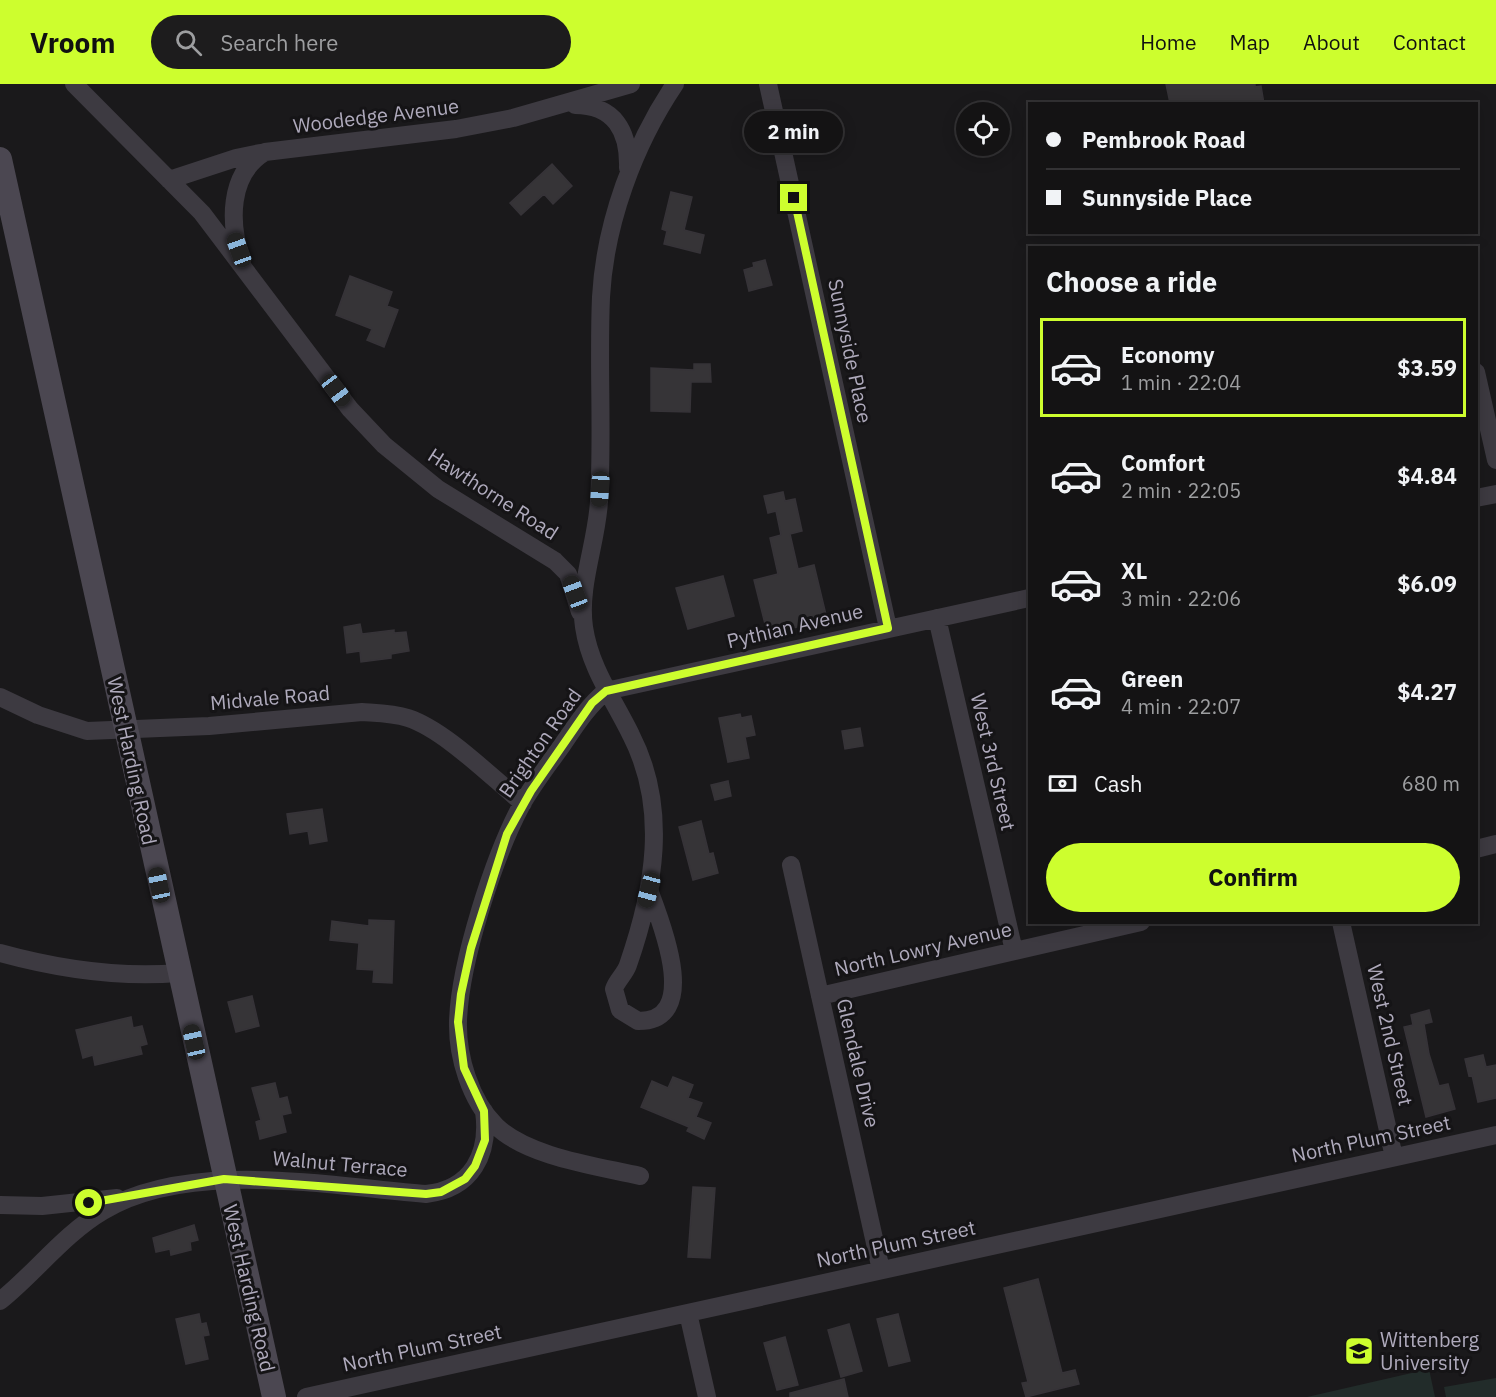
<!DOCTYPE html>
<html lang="en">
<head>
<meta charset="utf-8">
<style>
	:root { --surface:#141314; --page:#1d1c1d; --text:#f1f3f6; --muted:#9d9ea0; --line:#333234; --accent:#cdfe2e }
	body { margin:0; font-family:"IBM Plex Sans",sans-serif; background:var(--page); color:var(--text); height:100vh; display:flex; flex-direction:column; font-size:22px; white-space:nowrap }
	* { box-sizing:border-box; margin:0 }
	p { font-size:20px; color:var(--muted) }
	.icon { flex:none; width:33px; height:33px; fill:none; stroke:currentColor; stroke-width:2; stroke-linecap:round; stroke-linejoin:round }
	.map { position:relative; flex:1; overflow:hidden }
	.side { position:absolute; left:1028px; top:162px; width:450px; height:678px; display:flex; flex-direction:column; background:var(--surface); border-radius:0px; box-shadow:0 3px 15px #0003,0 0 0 2px var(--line) }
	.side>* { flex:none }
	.guide { position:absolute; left:1028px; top:18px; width:450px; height:132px; border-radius:0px; box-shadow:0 3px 15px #0003,0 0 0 2px var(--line); display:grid; align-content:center; height:132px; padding:0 18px; background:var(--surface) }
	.controls { position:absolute; left:956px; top:18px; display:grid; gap:12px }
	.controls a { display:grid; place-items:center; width:54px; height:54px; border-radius:50%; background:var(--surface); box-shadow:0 3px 15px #0003,0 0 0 2px var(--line); font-size:30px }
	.end { position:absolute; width:27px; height:27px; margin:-14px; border:8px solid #cdfe2e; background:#111; box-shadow:0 0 0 3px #111 }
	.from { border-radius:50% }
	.bubble { position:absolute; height:42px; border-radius:21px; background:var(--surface); box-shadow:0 3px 15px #0003,0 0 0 2px var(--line); font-size:20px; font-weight:800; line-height:42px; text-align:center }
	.car { position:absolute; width:18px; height:36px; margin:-18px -9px; border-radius:8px; box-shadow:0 0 4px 2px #0007; background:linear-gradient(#222 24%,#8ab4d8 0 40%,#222 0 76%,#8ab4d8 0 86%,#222 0) }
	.guide b { display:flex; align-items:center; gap:21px; height:57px; font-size:22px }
	.guide b+b { border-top:2px solid var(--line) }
	.guide i { width:15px; height:15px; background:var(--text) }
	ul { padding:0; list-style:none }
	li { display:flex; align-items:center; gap:18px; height:99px; margin:0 12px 9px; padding:0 6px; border:3px solid transparent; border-radius:0px }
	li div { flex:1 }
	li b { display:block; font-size:22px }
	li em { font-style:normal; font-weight:800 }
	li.current { border-color:var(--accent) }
	li>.icon { width:54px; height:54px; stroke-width:1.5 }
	h2 { padding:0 18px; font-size:27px; line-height:72px }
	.pay { display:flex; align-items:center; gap:15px; height:66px; padding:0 18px; font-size:22px }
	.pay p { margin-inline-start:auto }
	.primary-button { display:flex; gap:12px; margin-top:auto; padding:12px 18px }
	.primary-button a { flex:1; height:69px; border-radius:36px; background:var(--accent); color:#111; font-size:24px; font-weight:800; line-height:69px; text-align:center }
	header { display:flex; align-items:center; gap:36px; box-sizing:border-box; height:84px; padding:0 30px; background:var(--accent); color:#111 }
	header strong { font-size:28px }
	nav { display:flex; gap:33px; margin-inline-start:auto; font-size:21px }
	.search { width:420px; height:54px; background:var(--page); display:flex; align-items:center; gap:15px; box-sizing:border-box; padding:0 21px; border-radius:33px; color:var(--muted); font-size:22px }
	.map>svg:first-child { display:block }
	.green { fill:#222c2a }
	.building { fill:#363437; stroke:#363338; stroke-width:1.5 }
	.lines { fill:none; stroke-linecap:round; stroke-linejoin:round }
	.street { stroke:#3d3a41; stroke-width:18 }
	.secondary { stroke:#4b4751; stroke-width:24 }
	.route { stroke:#cdfe2e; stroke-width:8 }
	.labels { text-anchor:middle; stroke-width:6; stroke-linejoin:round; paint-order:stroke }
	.street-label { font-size:20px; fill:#afaabc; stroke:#151416 }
	.poi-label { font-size:20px; fill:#afaabc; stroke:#151416; text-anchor:start }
</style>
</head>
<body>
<header>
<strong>Vroom</strong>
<div class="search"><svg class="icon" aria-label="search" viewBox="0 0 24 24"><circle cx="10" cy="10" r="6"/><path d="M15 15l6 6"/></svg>Search here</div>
<nav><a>Home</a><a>Map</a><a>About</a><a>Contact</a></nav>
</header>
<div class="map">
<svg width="1496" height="1313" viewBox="0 0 1496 1313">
	<rect width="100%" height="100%" fill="#1a191b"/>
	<!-- green -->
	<path class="green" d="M1429,1285L1435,1313H1307Z
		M1496,1294V1313H1446L1444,1303Z"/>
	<!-- building -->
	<path class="building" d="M1166,0H1255V3L1261,2L1264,20L1170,19Z
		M552,80L572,102L553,120L544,110L521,131L510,119Z
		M671,108L692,113L684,146L704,151L700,169L664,160L667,147L662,145Z
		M765,176L772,201L749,207L744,186L754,183L753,179Z
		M350,192L392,208L387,222L398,226L384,263L367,256L372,245L336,231Z
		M694,280H710L711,298H691L690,328L651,327V284L694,286Z
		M783,408L785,417L795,415L802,447L790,450L798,485L814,481L827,535L782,547L783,552L769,556L754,496L778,490L770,454L781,451L776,427L768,429L764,412Z
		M723,492L734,532L688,545L676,504Z
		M360,540L362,550L394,546V549L406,548L409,567L391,570V574L361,578L360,567L347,569L344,543Z
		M740,630L741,634L751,632L755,651L745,653L749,674L728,678L719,634Z
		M860,644L863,662L845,665L842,647Z
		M728,697L731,712L715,716L711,701Z
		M322,725L327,757L310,760L308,747L290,750L287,730Z
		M701,737L709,770L713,769L718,789L693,796L679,743Z
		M369,836L394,837L392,899L373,898L374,886L357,885L359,859L330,856L332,837L369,842Z
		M252,912L259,942L236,948L228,918Z
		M1429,926L1432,938L1424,940L1429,970L1439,1002L1448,1000L1455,1025L1426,1033L1404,943L1413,941L1411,931Z
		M131,933L133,944L142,942L147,960L140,962L142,970L95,981L93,971L83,974L76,946Z
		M1483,971L1486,983L1496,981V1014L1478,1018L1472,991L1469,992L1465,975Z
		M673,993L693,1001L688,1014L702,1019L696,1033L711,1039L704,1055L687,1047L689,1043L641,1023L652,997L668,1004Z
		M275,999L279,1015L287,1013L291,1029L282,1031L286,1048L260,1055L256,1038L261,1036L252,1004Z
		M693,1103L715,1104L710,1174L688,1173Z
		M194,1141L198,1156L190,1158L191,1166L171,1171L170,1165L156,1168L153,1154Z
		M1038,1195L1062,1289L1075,1286L1079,1300L1026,1313L1022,1299L1028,1298L1004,1204Z
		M199,1230L201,1240L206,1239L209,1251L203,1252L208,1275L186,1280L176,1235Z
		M898,1230L910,1277L889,1282L877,1235Z
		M849,1240L862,1287L841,1293L828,1246Z
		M785,1253L798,1301L777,1306L764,1259Z
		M844,1295L848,1313H790V1309Z"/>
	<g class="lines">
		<!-- street -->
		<path class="street" d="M74,0L202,129L350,325L384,361L438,405L555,477L568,490L580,528
			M768,0L888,544
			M575,21C615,21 629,48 628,84
			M169,96L236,74L260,69
			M242,176C229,140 228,90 265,68L456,45L513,34L631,0
			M1476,288L1496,376
			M1476,414L1496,410
			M937,534L1014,867
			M0,613L38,631L87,647L209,642L362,628C377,629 393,629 408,634C445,646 492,694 523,719
			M1476,765L1496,760
			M791,781L881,1186
			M649,806C661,838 702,938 638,937L620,926L614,905C617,896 625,890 628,881C654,806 669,725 631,651C614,616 590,584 584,543C578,502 597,458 599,417C603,349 598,281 601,213C605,139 634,61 675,0
			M1341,838L1394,1073
			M0,869C58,885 118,894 179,889
			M820,912L1141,838
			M640,1092C597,1082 528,1073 496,1042C470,1016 457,972 458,937C460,878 494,772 522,720C534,699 549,680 563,660C576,641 588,622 606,607L1029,514
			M0,1121L42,1122L117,1114
			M0,1217C35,1189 64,1150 103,1127C190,1075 328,1102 426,1110C472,1105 490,1070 484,1027
			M688,1229L707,1313
			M306,1313L1496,1051"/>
		<!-- secondary -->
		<path class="secondary" d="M0,75L274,1313"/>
	</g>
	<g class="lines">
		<!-- route -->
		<path class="route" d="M89,1119L224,1095L426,1110L441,1108L465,1095L475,1082L485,1056L484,1027L464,984L458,938L461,910L471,864L507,750L531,707L592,619L606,607L888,544L794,114"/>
	</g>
	<!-- icons -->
	<defs>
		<g id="university-square" transform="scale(1.5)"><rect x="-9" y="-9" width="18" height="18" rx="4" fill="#cdfe2e" stroke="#151416"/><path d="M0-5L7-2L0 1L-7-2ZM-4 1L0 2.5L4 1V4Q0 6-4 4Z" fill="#111"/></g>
	</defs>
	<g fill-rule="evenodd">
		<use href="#university-square" x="1359" y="1267"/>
	</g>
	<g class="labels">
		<!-- street labels -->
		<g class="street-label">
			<text transform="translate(376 32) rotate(-7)" y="7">Woodedge Avenue</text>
			<text transform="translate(850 267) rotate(78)" y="7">Sunnyside Place</text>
			<text transform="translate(493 410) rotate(33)" y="7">Hawthorne Road</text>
			<text transform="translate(795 542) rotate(-13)" y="7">Pythian Avenue</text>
			<text transform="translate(270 614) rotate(-5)" y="7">Midvale Road</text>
			<text transform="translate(540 659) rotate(-55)" y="7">Brighton Road</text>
			<text transform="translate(132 677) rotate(78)" y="7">West Harding Road</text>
			<text transform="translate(993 678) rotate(77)" y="7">West 3rd Street</text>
			<text transform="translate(923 865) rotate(-13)" y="7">North Lowry Avenue</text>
			<text transform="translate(1390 951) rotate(77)" y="7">West 2nd Street</text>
			<text transform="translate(858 979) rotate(77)" y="7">Glendale Drive</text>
			<text transform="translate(1371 1055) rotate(-12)" y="7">North Plum Street</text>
			<text transform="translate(340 1080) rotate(5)" y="7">Walnut Terrace</text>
			<text transform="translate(896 1160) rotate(-12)" y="7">North Plum Street</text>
			<text transform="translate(249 1204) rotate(77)" y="7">West Harding Road</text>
			<text transform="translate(422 1264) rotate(-12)" y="7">North Plum Street</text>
		</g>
		<!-- poi labels -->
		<g class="poi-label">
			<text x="1380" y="1263">Wittenberg<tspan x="1380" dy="23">University</tspan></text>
		</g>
	</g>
</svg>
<div class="controls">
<a><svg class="icon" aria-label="locate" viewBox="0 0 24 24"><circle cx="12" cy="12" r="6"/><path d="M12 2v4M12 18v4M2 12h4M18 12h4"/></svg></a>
</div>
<i class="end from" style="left:89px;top:1119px"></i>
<i class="end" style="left:794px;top:114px"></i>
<div class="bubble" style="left:744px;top:27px;width:99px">2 min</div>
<i class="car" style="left:239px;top:166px;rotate:340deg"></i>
<i class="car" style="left:336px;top:306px;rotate:143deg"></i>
<i class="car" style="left:600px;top:405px;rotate:184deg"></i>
<i class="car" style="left:575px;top:509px;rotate:339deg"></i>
<i class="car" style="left:159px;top:801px;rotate:348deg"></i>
<i class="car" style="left:649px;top:806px;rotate:195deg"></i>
<i class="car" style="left:194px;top:958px;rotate:347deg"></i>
<div class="guide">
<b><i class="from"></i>Pembrook Road</b>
<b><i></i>Sunnyside Place</b>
</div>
<section class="side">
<h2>Choose a ride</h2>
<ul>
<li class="current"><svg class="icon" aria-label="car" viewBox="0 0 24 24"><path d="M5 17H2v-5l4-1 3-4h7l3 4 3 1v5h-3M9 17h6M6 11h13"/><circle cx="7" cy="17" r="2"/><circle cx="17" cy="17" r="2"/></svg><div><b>Economy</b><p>1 min · 22:04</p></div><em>$3.59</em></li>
<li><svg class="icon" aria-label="car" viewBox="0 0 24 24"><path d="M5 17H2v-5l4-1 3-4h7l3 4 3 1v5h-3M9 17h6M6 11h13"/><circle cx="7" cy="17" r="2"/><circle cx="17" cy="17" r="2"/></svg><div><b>Comfort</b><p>2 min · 22:05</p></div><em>$4.84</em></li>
<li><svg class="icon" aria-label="car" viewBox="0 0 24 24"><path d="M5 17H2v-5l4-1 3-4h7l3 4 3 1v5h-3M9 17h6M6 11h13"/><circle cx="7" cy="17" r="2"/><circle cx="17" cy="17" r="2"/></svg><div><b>XL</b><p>3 min · 22:06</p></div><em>$6.09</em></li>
<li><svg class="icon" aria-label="car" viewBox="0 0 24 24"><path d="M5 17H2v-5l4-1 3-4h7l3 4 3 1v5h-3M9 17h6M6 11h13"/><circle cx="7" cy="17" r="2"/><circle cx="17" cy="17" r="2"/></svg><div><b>Green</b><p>4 min · 22:07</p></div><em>$4.27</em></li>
</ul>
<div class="pay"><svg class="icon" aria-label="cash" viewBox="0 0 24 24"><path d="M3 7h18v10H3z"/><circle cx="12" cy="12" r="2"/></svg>Cash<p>680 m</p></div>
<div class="primary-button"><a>Confirm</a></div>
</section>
</div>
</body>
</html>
